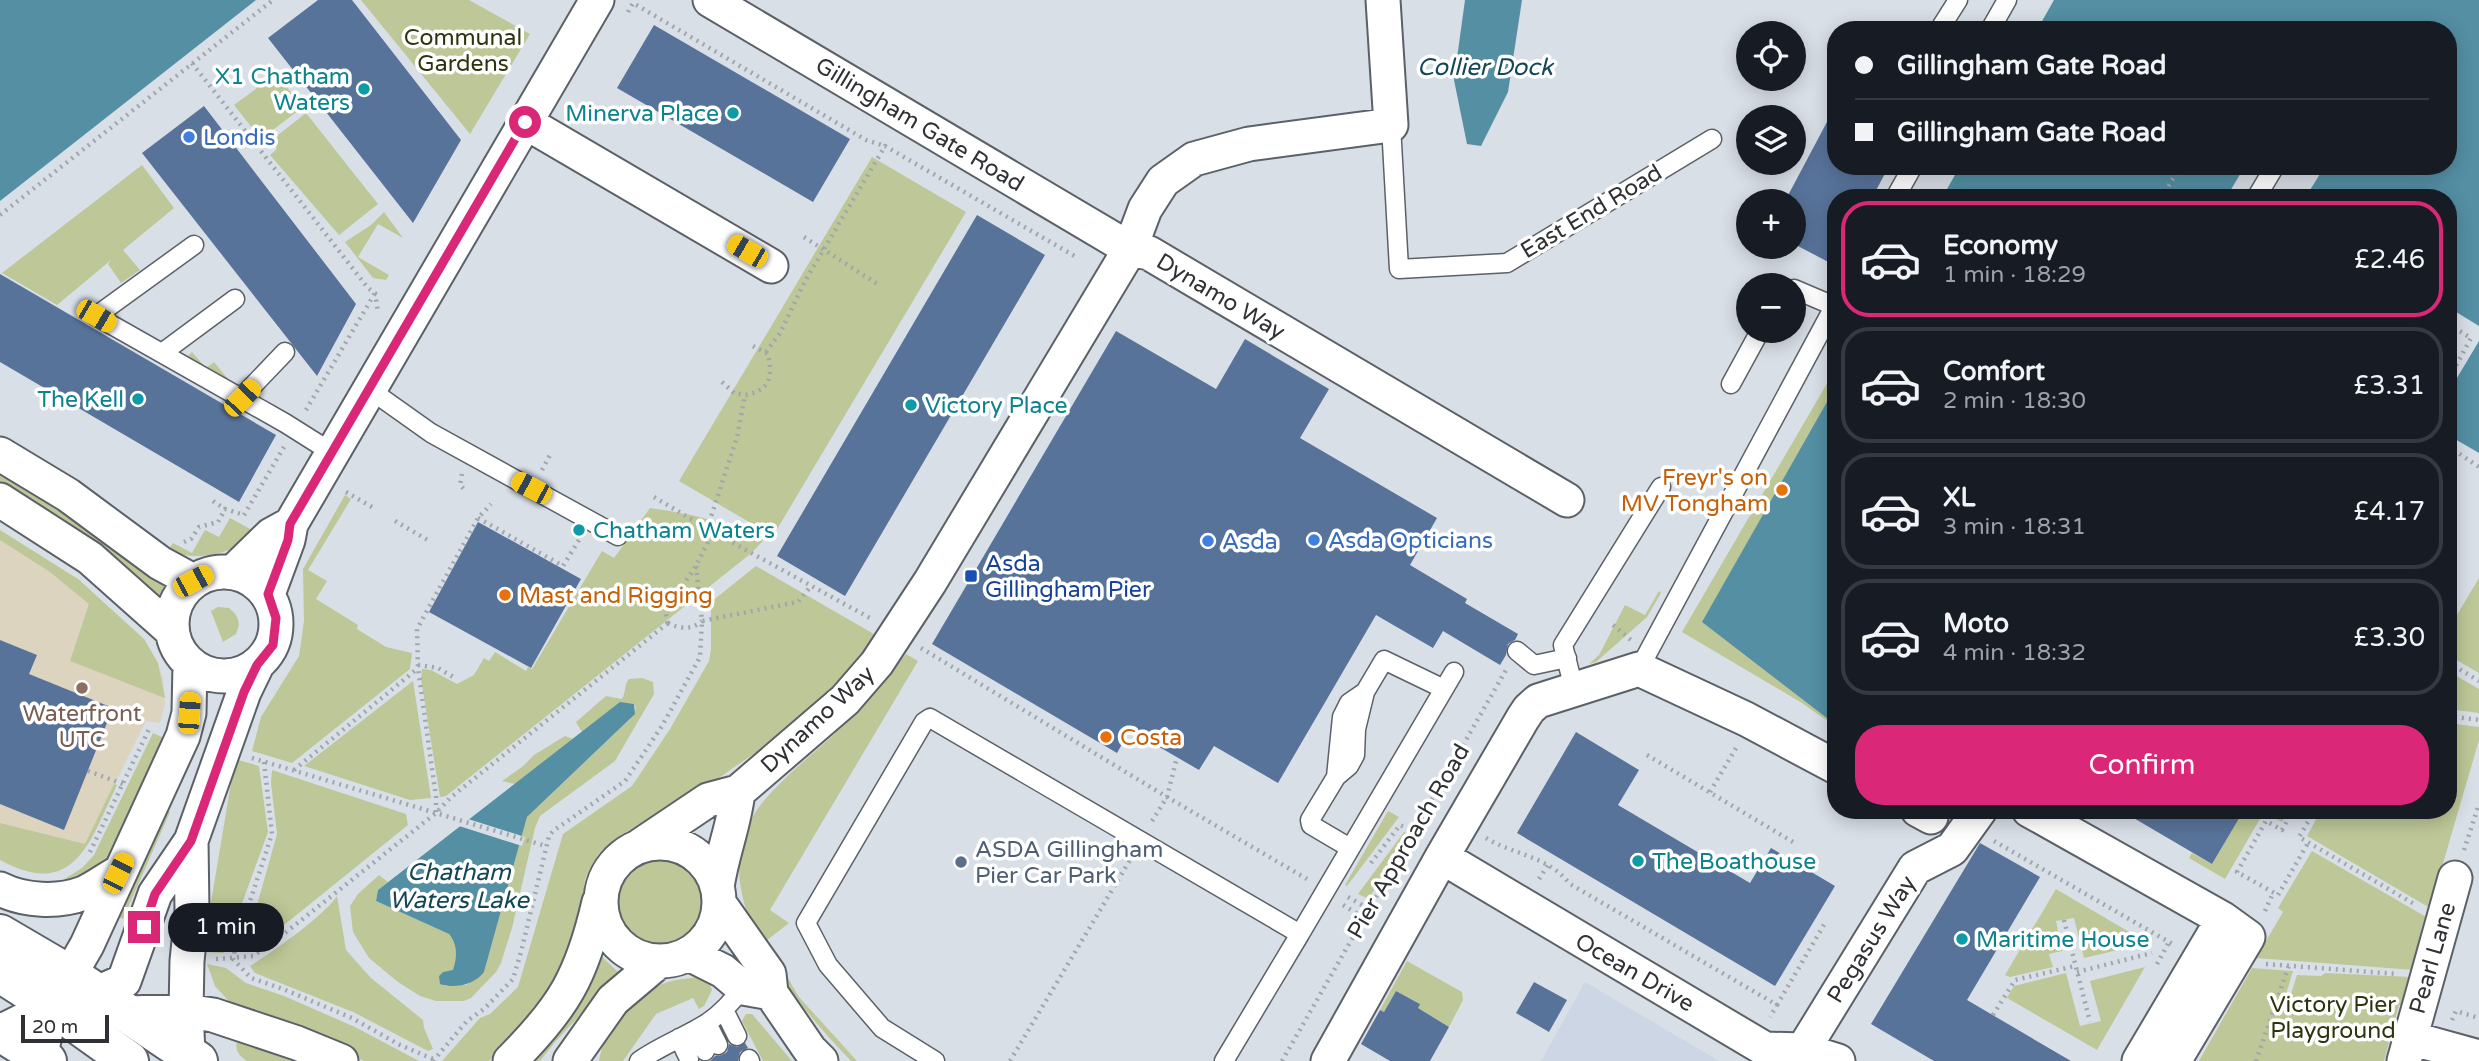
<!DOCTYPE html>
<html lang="en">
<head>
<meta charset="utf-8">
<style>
	:root { --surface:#171b24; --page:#242831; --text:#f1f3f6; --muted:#9ea1a6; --line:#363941; --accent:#db2777 }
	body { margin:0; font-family:"Varela Round",sans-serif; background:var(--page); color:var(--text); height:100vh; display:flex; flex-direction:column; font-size:26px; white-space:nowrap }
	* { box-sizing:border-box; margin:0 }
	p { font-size:23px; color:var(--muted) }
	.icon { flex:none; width:38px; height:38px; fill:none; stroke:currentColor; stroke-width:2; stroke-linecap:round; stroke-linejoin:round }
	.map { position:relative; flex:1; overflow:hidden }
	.details { position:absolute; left:1827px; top:189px; width:630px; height:630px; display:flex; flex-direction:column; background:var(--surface); border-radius:28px; box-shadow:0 4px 18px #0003 }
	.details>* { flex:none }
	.guide { position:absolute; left:1827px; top:21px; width:630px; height:154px; border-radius:28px; box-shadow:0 4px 18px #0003; display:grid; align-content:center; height:154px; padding:0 28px; background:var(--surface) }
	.buttons { position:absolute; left:1736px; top:21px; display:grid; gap:14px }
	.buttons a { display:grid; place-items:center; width:70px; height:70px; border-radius:50%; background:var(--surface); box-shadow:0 4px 18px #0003; font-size:35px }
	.scale { position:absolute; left:21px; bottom:18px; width:88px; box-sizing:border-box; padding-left:7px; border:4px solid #2f3134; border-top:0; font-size:19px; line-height:24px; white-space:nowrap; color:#2f3134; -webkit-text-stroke:5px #fff; paint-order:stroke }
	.end { position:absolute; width:32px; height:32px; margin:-16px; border:9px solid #db2777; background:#fff; box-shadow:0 0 0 4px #fff }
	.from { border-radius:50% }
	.bubble { position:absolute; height:49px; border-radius:24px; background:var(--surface); box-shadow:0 4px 18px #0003; font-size:23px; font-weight:600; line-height:49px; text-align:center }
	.car { position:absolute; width:21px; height:42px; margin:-21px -10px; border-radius:9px; box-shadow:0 0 5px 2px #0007; background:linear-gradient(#f5c518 24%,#345 0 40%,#f5c518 0 76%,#345 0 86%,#f5c518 0) }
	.guide b { display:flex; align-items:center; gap:24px; height:66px; font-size:26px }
	.guide b+b { border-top:2px solid var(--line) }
	.guide i { width:18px; height:18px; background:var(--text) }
	ul { padding:12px 0 0; list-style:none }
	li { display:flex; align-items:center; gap:21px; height:116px; margin:0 14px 10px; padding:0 14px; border:4px solid var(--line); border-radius:28px }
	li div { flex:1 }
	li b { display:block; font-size:26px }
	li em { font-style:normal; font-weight:600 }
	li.on { border-color:var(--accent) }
	li>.icon { width:63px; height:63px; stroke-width:1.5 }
	.cta { display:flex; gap:14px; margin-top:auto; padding:14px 28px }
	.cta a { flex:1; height:80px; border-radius:28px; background:var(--accent); color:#fff; font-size:28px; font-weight:600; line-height:80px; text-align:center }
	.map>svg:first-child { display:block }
	.built { fill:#ccd6e5 }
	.education { fill:#dcd4bf }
	.green { fill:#bdc797 }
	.water { fill:#548fa4 }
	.pier { fill:#d9dfe7 }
	.building { fill:#58739a }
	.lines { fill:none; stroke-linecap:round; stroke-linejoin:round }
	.service-casing { stroke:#5c6168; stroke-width:21 }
	.minor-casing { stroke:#5c6168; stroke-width:37 }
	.secondary-casing { stroke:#5c6168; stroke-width:42 }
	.primary-casing { stroke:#5c6168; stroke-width:42 }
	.path { stroke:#a1a6ad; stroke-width:4.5; stroke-dasharray:2 5; stroke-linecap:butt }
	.service { stroke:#fff; stroke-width:18 }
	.minor { stroke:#fff; stroke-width:33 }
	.secondary { stroke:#fff; stroke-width:38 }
	.primary { stroke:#fff; stroke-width:38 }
	.route { stroke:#db2777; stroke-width:9 }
	.culture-dot { fill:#0f9aa8; stroke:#fff; stroke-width:2.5 }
	.shop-dot { fill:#3f7fe0; stroke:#fff; stroke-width:2.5 }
	.food-dot { fill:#e8710a; stroke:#fff; stroke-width:2.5 }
	.transit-dot { fill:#1a4fb4; stroke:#fff; stroke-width:2.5 }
	.education-dot { fill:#8d6e63; stroke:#fff; stroke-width:2.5 }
	.service-dot { fill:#5c6f8a; stroke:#fff; stroke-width:2.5 }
	.labels { text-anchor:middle; stroke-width:7; stroke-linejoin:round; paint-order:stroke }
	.park-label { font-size:23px; fill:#2e340d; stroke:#fff }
	.culture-label { font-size:23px; fill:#0d838f; stroke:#fff; text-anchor:start }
	.street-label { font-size:23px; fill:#2f3134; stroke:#fff }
	.shop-label { font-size:23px; fill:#366cbe; stroke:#fff; text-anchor:start }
	.food-label { font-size:23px; fill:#c56008; stroke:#fff; text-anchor:start }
	.transit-label { font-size:23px; fill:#164399; stroke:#fff; text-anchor:start }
	.education-label { font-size:23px; fill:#785e54; stroke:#fff }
	.service-label { font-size:23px; fill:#4e5e75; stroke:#fff; text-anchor:start }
	.water-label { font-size:24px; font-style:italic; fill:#134656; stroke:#fff }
</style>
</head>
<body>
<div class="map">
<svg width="2479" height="1061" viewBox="0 0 2479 1061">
	<rect width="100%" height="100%" fill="#d9dfe7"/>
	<!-- built -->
	<path class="built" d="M1585,982L1709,1055L1719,1061H1541Z"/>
	<!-- education -->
	<path class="education" d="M0,537L78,579L144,639L158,663L163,678L165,704L160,723L146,721L85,844L0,824Z"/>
	<!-- green -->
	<path class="green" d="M361,0H469L530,34L470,134Z
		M276,74L303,107L261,139L234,105Z
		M306,113L378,204L339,235L270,155L277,149L273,139Z
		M872,157L966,212L773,536L679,481Z
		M142,165L174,208L123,250L140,270L121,283L108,264L111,260L57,305L2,273Z
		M384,212L403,238L378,224L358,257L389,275L386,280L373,278L345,242L371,225Z
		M192,352L206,368L214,362L228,379L224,383L185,359Z
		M1836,368V727L1802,703L1682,632Z
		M0,467L171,587L162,604L0,486Z
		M345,495L351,499L308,570L327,581L316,599L358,625L357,629L386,647L412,653L410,669L292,763L252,751L261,717L299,656L304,621L303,569Z
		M650,508C691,514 726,521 763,541L749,555L446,796L440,797L421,679L422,669L431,670L457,684L474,675L484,658L489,661L495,652L526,671L528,667L532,669L602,551L614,558Z
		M230,518L259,534C234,552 199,564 168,550L173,543L192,553L205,530L219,537Z
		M0,530L78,579L144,639L158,663L165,698L70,661L89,604L50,572L0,540Z
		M756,566L879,637L838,685L779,736L713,782L621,835L599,853L585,879L578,933L545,1000L489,1061H442L480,1018L490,1014L518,987L563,834L632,786L670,729L709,661L711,649V602Z
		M2479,578V673L2448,655V630Z
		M1659,591L1661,593L1647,617L1596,662L1589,664L1599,655L1625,605L1645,615Z
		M218,607L229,608C239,616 241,623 236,634L223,642L211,611Z
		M906,654L918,661L770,910L789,923L766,941L799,997L857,1061H851C793,1000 694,888 762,803C785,775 816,752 843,726C866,704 886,679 906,654Z
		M2448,671L2479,689V713L2448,709Z
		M642,678L653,682L654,694L615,761L540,816L535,828L512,928L501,963L496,972L471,998L464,1001H436L420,996L398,982L369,958L353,932L350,906L358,894L379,875L388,882L378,890L376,901L449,934C458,945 457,957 453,971L443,972L439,976L445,986L466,985L484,972L527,817L630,719L636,708L634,704L620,703L582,732L576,722L606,696L622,699C626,693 624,684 629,679Z
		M413,681L431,798L410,800L304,766Z
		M2448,723L2479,727V740L2430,908L2307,836L2321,810H2448Z
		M153,733L166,739L108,860L63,887V880L82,868L94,855Z
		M565,736L573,739L515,784L502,781L522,767L534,755Z
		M235,759L259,766L268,832L224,953L205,952L204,944Z
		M272,770L406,814L408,825L253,950L245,948L277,834L271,783Z
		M114,784L117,785C90,841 75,901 0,860V823L85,844Z
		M162,809L170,812L123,919L116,916Z
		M2244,810H2289L2282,822L2264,812L2225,879L2189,858L2192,853L2212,864Z
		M1388,811L1399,817L1347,886L1345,885Z
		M1404,832L1406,833L1369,899L1358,894Z
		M2312,851L2428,918L2414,970L2256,958L2283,912L2278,908Z
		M617 904a43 43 0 1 1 86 0a43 43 0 1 1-86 0Z
		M2056,889L2148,943L2084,958L2074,918L2056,921L2062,951L2049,954L2053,967L2010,977L2005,975Z
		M337,896L346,950L371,978L423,1020L424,1028L433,1049L428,1051L353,1012L255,973L250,966C272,952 323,917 337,896Z
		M602,957L619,973L555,1042L540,1061H526L589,987Z
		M1407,961L1462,992L1463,1000L1449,1027L1418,1008L1419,1003L1396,991L1384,1012L1380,1010Z
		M207,964L226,968L246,983L284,996L355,1027L419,1061H364L341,1050L234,1007L215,986Z
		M2145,967L2097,1050L2007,998L2014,986L2066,973L2080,1026L2101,1021L2090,981Z
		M2252,968L2293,971L2286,994L2288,995L2291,994L2297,975L2321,976L2325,973L2411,977L2405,1005H2399L2384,1061H2199Z
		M701,977L709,982L712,990L704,1006L699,1009L693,998L656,1014L623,1061H599C604,1027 634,992 668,982C678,979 690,978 701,977Z
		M746,1014H752L792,1061H763L742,1021Z
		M241,1035L320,1061H247C237,1054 232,1046 241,1035Z"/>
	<!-- water -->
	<path class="water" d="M0,0H256L0,201Z
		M1465,0H1522L1508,92L1481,146L1467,144L1454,80Z
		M2054,0H2479V326L2448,307V198H2305L2325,166H2448V30H2037Z
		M1960,166H2245L2226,198H1942Z
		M2479,341V453L2448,435V393Z
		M1836,386V725L1702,622Z
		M620,702L634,704L635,714L527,817L484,972C474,985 455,989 440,984L439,976L443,972L453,970C457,957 458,945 449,934L376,901L378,890Z"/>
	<!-- pier -->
	<path class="pier" d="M465,818L525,837L522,846L456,825Z"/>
	<!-- building -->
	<path class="building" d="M318,0H352L461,140L413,223L268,38Z
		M654,25L850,139L813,202L617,88Z
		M1836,105V166H1889L1872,198H1836V266L1794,244V201H1785Z
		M204,106L356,304L317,376L142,153Z
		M977,215L1045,255L845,596L777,556Z
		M0,274L276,435L239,502L0,362Z
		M1116,331L1216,389L1245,339L1329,389L1300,438L1437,518L1410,565L1467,599L1465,603L1518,634L1515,640L1508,644L1506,655L1500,665L1443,631L1433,648L1376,615L1278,783L1214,746L1199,770L1130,730L1117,753L932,644Z
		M478,522L581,579L531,668L429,612Z
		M0,640L37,655L29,674L113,708L64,830L0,804Z
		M1576,732L1639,770L1618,805L1750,883L1771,848L1835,886L1775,986L1517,833Z
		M2120,810H2244L2212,864Z
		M1980,843L2040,877L1967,1000L2071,1061H1934L1871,1024Z
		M1534,982L1567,1000L1549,1032L1516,1013Z
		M1396,991L1420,1004L1418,1008L1449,1027L1430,1061H1390L1361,1044L1380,1010L1384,1012Z
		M745,1043L748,1048L740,1052L738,1061H710L715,1056L722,1055L727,1052L729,1044L737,1047Z"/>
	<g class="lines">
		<!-- service casing -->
		<g class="service-casing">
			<path id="service" d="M1939,30L1958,0
				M1990,30L2007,0
				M1391,125L1399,269L1507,263L1712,139
				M1895,198L1913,166
				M2256,198L2275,166
				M194,245L96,316L285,423L331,452
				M1794,289L1834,306
				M162,353L235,299
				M1731,384L1760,331
				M369,389L431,433L618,536
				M241,398L285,352
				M1517,651L1534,665L1567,658
				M1639,669L1836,303
				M1574,689L1563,645L1661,487
				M1336,777L1349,766L1355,755L1356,729L1365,692
				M1350,848L1311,825L1310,820L1336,777L1342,717L1349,703L1365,692L1384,660L1444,689
				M1300,934L1454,672
				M724,1010L737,1036
				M707,1023L718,1045
				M695,1030L705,1051
				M679,1038L689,1059
				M749,1059L750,1061
				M639,1061C660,1046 685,1037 707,1023C722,1013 732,1001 743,988
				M935,1061L882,1028L828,965L806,923L924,722L930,718L1300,934L1224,1061"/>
		</g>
		<!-- minor casing -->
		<g class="minor-casing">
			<path id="minor" d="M710,0L1130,249L1145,209L1163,181L1194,159L1249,144L1391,125L1383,0
				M525,122L771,266
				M0,454L68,495L160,563L193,581
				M0,500L90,558L172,631
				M172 624a52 52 0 1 1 104 0a52 52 0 1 1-104 0Z
				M233,572L271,535L291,524
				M268,594L288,540L291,524L597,0
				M1918,810L1931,817
				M2029,810L2223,919L2248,937L2174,1061
				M601 902a59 59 0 1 1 118 0a59 59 0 1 1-118 0Z
				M638,847L708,800L738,792L845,700L877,663L930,582L1130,249L1149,253L1567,500
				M1442,857L1765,1049L1803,1050L1838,1061
				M717,887C722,853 734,826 738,792
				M0,889C24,901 58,903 84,893C95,888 107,879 118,873
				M719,903L769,974L771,993L810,1050L821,1061
				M689,954L723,971L743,988L771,993
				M130,1013L186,1011L213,1015L297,1043L341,1061
				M0,1032L52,1006L97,993L124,981L155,894L191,841L244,692L257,665
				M2410,1038L2479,1057
				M1803,1050L1915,868L1952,849L1980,810
				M40,1057L52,1006L87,945L183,736L189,713L190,664
				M190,1061L188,1053L186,1011L187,961L192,912L191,841
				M510,1061C564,1007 582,976 599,902
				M570,1061L613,1000L658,962
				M1328,1061L1442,857L1523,718L1529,709L1538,701L1639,669L1746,719L1836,767
				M2139,1061L2223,919
				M2404,1061L2455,878"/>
		</g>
		<!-- secondary casing -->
		<g class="secondary-casing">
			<path id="secondary" d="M0,973L52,1006L129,1061"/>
		</g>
		<!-- primary casing -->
		<g class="primary-casing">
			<path id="primary" d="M0,934L70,975L198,1061
				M0,1032L47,1061"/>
		</g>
		<!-- path -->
		<path class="path" d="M628,12L633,3L866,140L885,146
			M192,63L368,288L375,293L378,312
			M2161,198L2181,166
			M0,215L273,0
			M804,237L879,285
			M2448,324L2471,338L2448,380
			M766,352L780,333L805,281L885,146L1078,258
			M722,382L734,393L745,395
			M306,410L375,293
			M2448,446L2479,467
			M542,470L551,453
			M462,474L460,485L464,489
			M346,492L372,507
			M654,497L713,532L870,618
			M213,501L225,509
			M244,515L284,447
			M478,518L563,566L579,540
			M395,521L431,542
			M707,529L737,437L745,395C770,391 773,377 768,354L751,345
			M184,542L191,539L199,527L218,522L225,509L244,515
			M696,566L702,621L798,602L811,586
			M668,623L666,614L668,607L696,566L713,532
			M668,623C679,629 692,630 702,621
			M1613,625L1631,640
			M921,648L1167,797L1307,879
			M2448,662L2479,681
			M418,665L438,668L455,678
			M2448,716L2479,720
			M1647,755L1793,842
			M252,758L546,846
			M264,762L272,834L236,944L233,959L251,978L283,989L352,1018L400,1045L433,1059
			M294,770L417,669
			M88,771L123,784
			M1710,792L1736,748
			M2293,810L2282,830L2266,821L2237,872L2278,895L2308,843
			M2315,810L2299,837L2416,905
			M436,812V797L418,668L417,629L478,518L491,504
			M1152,821L1167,797L1177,757
			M1486,838C1514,855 1548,856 1570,884L1777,1005L1770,1017
			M1994,841L2174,945
			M2464,850L2479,804
			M90,852L150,727
			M1371,863L1400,825L1413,831
			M1539,879L1548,865
			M1348,897L1369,909
			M1343,905L1364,918
			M2265,911L2273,893
			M2064,920L2090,1022
			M216,959L253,956L285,933L436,813L450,798L668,623
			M2157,964L2169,942
			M2266,964L2397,974
			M2077,972L2152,953
			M1777,1005L1825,923
			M1993,1015L2015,980L2075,966
			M2452,1020L2456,1011L2479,1018
			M433,1061L467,1021L484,1009L513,979L521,952L549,836L553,831L625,781L662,726L700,657L702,621
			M1010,1061L1130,860
			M1282,1061L1506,670
			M2256,1061L2289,965"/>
		<!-- service -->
		<use href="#service" class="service"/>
		<!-- minor -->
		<use href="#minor" class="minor"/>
		<!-- secondary -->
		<use href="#secondary" class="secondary"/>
		<!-- primary -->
		<use href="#primary" class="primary"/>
	</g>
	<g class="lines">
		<!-- route -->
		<path class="route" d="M144,927L155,894L191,841L244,692L257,665L273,645L276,618L268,594L288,540L290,524L525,122"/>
	</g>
	<!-- markers -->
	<g class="culture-dot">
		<circle cx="364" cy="89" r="7"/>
		<circle cx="733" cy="113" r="7"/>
		<circle cx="138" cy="399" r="7"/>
		<circle cx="911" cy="405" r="7"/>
		<circle cx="579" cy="530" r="7"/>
		<circle cx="1638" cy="861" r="7"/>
		<circle cx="1962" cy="939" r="7"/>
	</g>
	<g class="shop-dot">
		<circle cx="189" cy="137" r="7"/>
		<circle cx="1314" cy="540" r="7"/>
		<circle cx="1208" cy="541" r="7"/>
	</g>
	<g class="food-dot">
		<circle cx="1782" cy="490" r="7"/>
		<circle cx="505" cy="595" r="7"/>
		<circle cx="1106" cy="737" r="7"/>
	</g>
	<rect class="transit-dot" x="964" y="569" width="14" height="14" rx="3.5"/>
	<circle class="education-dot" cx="82" cy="688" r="7"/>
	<circle class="service-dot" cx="961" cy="862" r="7"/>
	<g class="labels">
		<!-- park labels -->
		<g class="park-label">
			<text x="463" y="45">Communal<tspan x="463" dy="26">Gardens</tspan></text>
			<text x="2333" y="1012">Victory Pier<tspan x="2333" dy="26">Playground</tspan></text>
		</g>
		<!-- culture labels -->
		<g class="culture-label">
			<text x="350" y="84" text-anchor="end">X1 Chatham<tspan x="350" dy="26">Waters</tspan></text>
			<text x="719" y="121" text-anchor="end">Minerva Place</text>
			<text x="124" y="407" text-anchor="end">The Kell</text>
			<text x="925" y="413">Victory Place</text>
			<text x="593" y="538">Chatham Waters</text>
			<text x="1652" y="869">The Boathouse</text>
			<text x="1976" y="947">Maritime House</text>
		</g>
		<!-- street labels -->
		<g class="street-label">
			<text transform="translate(920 124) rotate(31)" y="8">Gillingham Gate Road</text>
			<text transform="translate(1591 211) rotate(-31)" y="8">East End Road</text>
			<text transform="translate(1221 296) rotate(31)" y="8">Dynamo Way</text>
			<text transform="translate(817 719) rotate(-43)" y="8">Dynamo Way</text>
			<text transform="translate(1408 841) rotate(-60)" y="8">Pier Approach Road</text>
			<text transform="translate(1871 939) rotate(-58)" y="8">Pegasus Way</text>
			<text transform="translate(2432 958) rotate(-74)" y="8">Pearl Lane</text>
			<text transform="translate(1635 972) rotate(30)" y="8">Ocean Drive</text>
		</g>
		<!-- shop labels -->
		<g class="shop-label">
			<text x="203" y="145">Londis</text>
			<text x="1328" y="548">Asda Opticians</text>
			<text x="1222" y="549">Asda</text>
		</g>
		<!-- food labels -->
		<g class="food-label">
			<text x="1768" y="485" text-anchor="end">Freyr's on<tspan x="1768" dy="26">MV Tongham</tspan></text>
			<text x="519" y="603">Mast and Rigging</text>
			<text x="1120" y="745">Costa</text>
		</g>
		<!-- transit labels -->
		<g class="transit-label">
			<text x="985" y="571">Asda<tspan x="985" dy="26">Gillingham Pier</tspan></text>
		</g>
		<!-- education labels -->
		<g class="education-label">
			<text x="82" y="721">Waterfront<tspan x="82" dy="26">UTC</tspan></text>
		</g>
		<!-- service labels -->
		<g class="service-label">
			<text x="975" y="857">ASDA Gillingham<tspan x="975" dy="26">Pier Car Park</tspan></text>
		</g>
		<!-- water labels -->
		<g class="water-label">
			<text x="1485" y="75">Collier Dock</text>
			<text x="459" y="880">Chatham<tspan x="459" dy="28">Waters Lake</tspan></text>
		</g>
	</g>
</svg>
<div class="buttons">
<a><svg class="icon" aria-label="locate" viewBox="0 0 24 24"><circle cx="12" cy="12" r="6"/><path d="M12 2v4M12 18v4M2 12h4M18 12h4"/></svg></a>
<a><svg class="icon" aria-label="layers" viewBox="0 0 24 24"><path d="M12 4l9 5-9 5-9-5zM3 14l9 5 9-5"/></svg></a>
<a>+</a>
<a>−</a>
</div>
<div class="scale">20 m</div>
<i class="end from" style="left:525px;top:122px"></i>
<i class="end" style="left:144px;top:927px"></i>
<div class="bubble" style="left:168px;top:903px;width:116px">1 min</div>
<i class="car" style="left:747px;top:251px;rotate:300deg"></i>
<i class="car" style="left:96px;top:316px;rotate:120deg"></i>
<i class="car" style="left:242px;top:398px;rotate:44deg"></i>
<i class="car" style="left:531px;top:488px;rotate:298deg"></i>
<i class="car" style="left:193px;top:581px;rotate:62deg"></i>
<i class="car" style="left:189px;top:713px;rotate:4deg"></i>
<i class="car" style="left:118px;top:873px;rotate:26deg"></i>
<div class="guide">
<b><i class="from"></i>Gillingham Gate Road</b>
<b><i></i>Gillingham Gate Road</b>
</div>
<section class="details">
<ul>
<li class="on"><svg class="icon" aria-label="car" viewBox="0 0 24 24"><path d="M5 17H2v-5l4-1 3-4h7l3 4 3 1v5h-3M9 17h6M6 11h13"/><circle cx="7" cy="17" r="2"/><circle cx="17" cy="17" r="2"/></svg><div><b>Economy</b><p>1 min · 18:29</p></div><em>£2.46</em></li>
<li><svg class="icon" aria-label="car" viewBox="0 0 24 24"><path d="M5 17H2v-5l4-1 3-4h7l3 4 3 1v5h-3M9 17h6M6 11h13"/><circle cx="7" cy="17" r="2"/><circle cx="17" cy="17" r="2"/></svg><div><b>Comfort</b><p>2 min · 18:30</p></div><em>£3.31</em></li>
<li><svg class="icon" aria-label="car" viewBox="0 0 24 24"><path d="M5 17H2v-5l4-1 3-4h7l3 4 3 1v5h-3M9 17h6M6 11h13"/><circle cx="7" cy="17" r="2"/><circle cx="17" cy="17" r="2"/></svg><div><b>XL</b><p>3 min · 18:31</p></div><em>£4.17</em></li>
<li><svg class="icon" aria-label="car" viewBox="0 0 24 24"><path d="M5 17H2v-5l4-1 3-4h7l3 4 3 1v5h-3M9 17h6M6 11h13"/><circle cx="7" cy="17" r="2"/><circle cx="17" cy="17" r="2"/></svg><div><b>Moto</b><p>4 min · 18:32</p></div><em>£3.30</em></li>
</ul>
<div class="cta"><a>Confirm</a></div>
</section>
</div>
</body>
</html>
